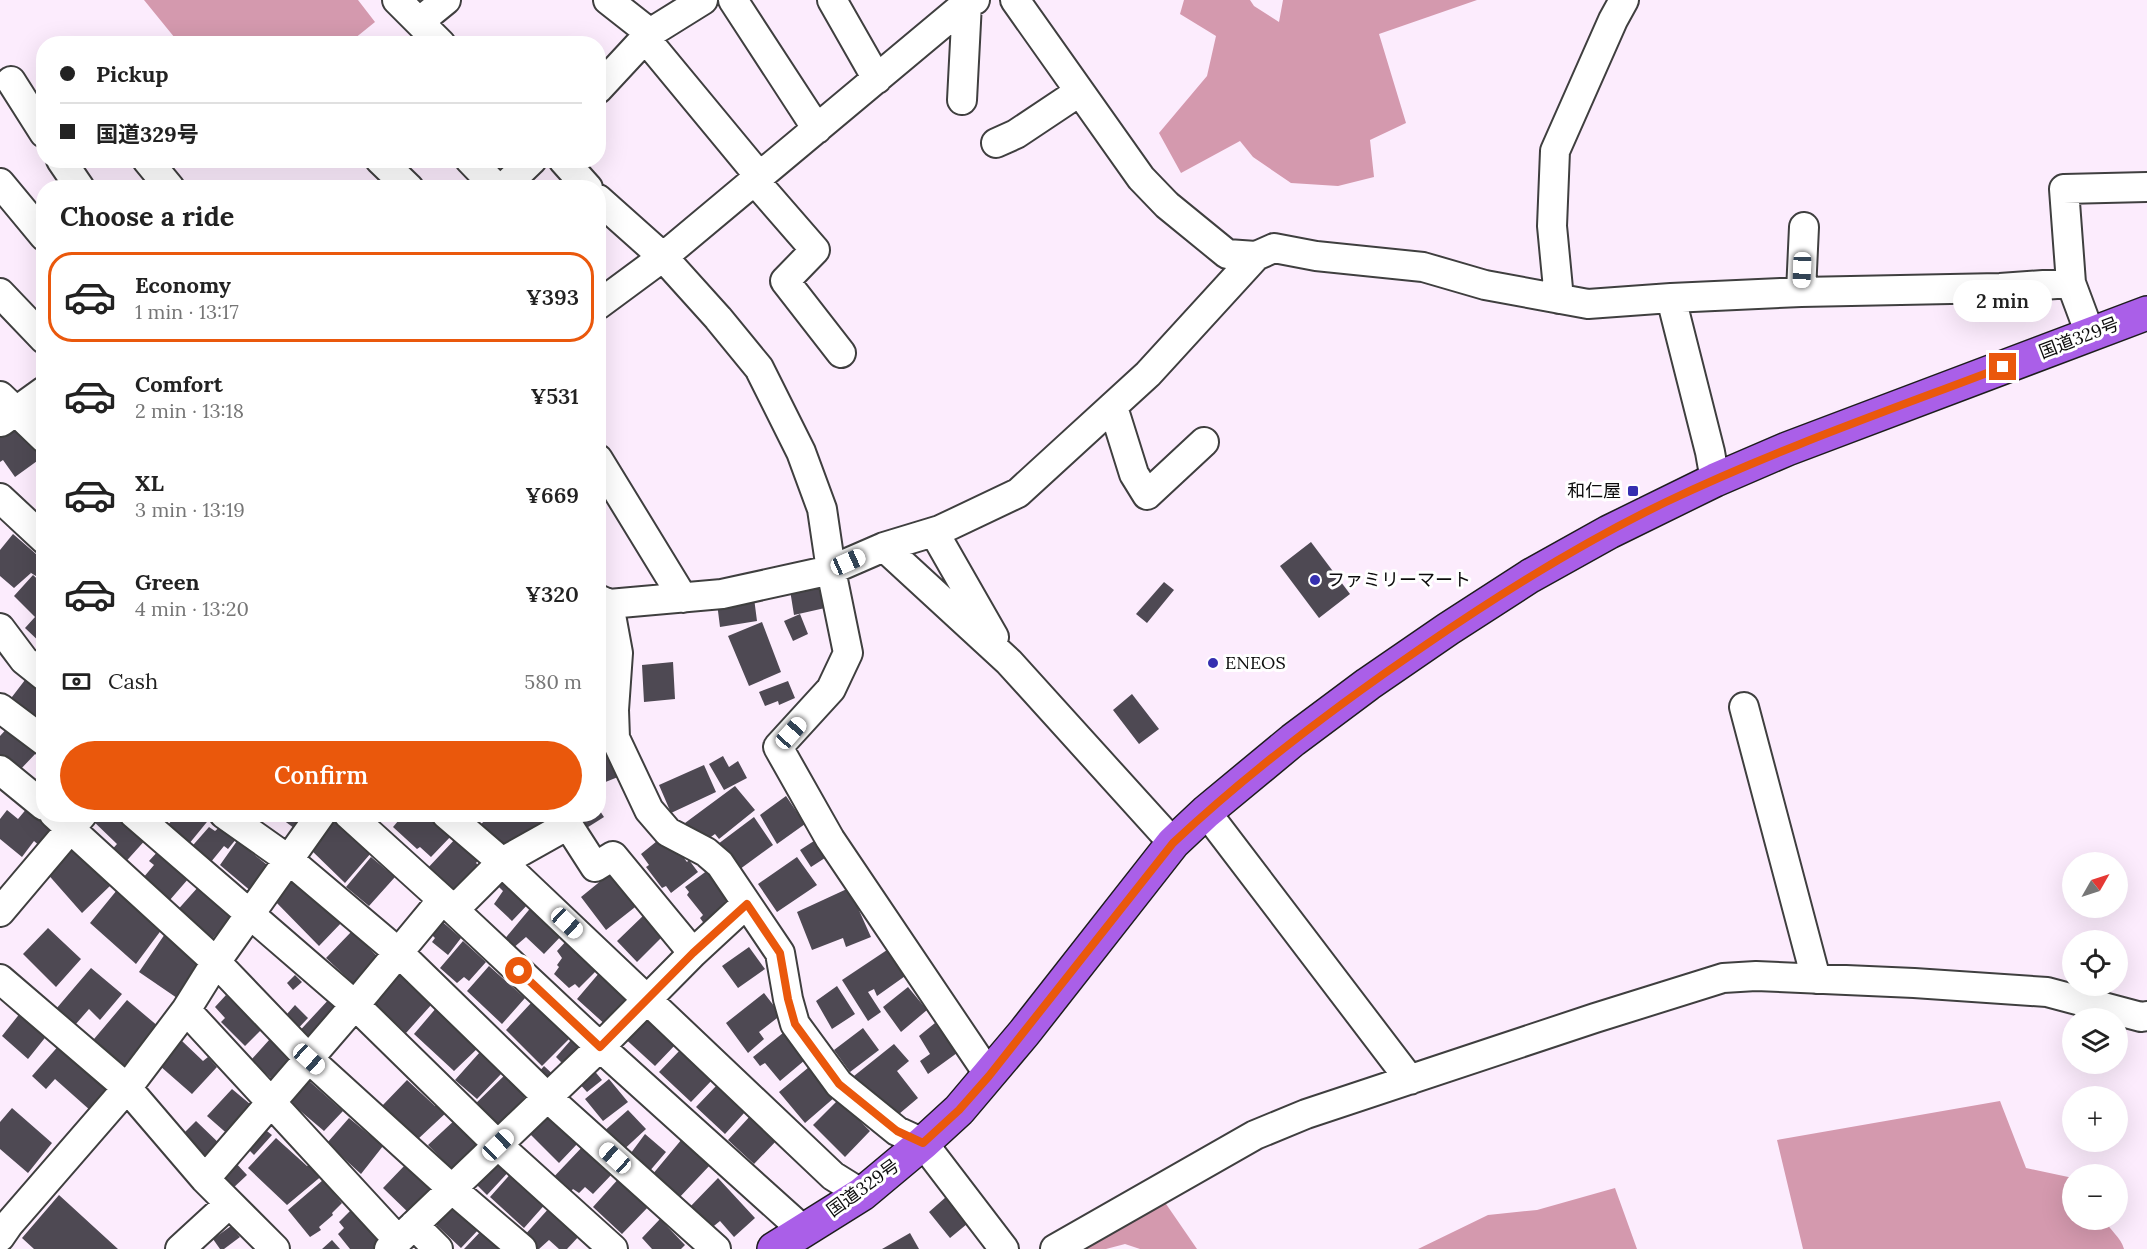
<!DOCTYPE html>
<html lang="en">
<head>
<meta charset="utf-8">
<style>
	:root { --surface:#fff; --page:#f2f2f2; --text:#222; --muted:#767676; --line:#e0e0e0; --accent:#ea580c }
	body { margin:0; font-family:Lora,"Noto Sans JP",serif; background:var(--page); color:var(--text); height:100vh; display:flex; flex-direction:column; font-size:22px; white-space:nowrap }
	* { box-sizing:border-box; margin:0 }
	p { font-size:20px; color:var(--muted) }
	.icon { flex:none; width:33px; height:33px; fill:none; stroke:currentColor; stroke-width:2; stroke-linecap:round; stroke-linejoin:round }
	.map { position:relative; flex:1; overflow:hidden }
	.sheet { position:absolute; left:36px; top:180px; width:570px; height:642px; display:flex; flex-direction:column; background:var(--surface); border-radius:24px; box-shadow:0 6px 24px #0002 }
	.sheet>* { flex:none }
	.guide { position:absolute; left:36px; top:36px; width:570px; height:132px; border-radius:24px; box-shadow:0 6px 24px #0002; display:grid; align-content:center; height:132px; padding:0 24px; background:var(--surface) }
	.needle { width:39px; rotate:51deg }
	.tools { position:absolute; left:2062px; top:852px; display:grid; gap:12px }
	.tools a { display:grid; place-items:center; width:66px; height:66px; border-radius:50%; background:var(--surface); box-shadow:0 6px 24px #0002; font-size:30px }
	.end { position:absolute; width:27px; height:27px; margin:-14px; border:8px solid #ea580c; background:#fff; box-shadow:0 0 0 3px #fff }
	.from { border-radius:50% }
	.bubble { position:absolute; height:42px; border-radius:21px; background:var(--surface); box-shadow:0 6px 24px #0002; font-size:20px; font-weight:600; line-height:42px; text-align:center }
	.car { position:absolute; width:18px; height:36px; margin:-18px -9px; border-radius:8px; box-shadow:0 0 4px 2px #0007; background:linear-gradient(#fff 24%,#345 0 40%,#fff 0 76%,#345 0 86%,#fff 0) }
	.guide b { display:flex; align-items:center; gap:21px; height:57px; font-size:22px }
	.guide b+b { border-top:2px solid var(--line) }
	.guide i { width:15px; height:15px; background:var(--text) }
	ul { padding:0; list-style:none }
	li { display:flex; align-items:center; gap:18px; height:90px; margin:0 12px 9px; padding:0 12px; border:3px solid transparent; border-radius:24px }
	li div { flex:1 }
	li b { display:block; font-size:22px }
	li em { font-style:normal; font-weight:600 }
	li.current { border-color:var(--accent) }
	li>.icon { width:54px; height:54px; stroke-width:1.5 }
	h2 { padding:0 24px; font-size:27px; line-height:72px }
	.pay { display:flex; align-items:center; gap:15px; height:66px; padding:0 24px; font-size:22px }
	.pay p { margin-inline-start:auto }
	.button { display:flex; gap:12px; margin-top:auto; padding:12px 24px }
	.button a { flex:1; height:69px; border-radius:36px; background:var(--accent); color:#fff; font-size:24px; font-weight:600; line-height:69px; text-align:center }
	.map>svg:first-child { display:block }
	.forest { fill:#d499ae }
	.building { fill:#4e4953 }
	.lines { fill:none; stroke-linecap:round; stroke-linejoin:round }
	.minor-casing { stroke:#3f3f3f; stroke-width:32 }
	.highway-casing { stroke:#1d1d1d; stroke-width:36 }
	.minor { stroke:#fff; stroke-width:28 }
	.highway { stroke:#aa5fe8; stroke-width:33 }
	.route { stroke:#ea580c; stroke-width:8 }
	.poi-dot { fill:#352fb0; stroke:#fff; stroke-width:2 }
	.labels { text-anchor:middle; stroke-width:6; stroke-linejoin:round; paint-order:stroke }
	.street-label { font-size:18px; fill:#0c0c0c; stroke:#fff }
	.poi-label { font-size:18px; fill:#0c0c0c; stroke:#fff; text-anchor:start }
</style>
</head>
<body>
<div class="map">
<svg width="2147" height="1249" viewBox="0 0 2147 1249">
	<rect width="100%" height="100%" fill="#fcecfd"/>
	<!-- forest -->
	<path class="forest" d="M144,0H358L375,22L349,43H179Z
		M1184,0H1250L1254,6L1279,22L1283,0H1477L1379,34L1406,123L1370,140L1374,177L1338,186L1291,183L1253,157L1240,141L1181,173L1159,133L1207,76L1216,36L1180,14Z
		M2000,1101L2026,1168L2073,1178V1220H2105C2110,1231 2121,1237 2124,1249H1803L1777,1140Z
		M1615,1188L1637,1249H1418L1488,1215L1537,1210Z
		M1164,1201L1197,1249H1140L1125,1244L1106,1249H1072Z"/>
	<!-- building -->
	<path class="building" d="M14,421L44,453V456L15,477L3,460L0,462V434Z
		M13,534L44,561V572L39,578L28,571L31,573L14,588L0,576V550Z
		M1311,542L1350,594L1319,618L1280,566Z
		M33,575L44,585V646L25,628L35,617L14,596Z
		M1164,582L1174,590L1147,623L1136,614Z
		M821,584L825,608L794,615L790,590Z
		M754,598L757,621L720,627L717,603Z
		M800,614L808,634L793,641L784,621Z
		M762,622L781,672L749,686L728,636Z
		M673,662L675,699L644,702L642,665Z
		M25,680L44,694V737L5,706Z
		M788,681L795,698L779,705L778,701L765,706L759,692Z
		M1132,694L1159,729L1139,744L1113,710Z
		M603,704L613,743L598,746V706Z
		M11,724L39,750L17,773L0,757V736Z
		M608,751L618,777L598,785V755Z
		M723,756L729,767L738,761L747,778L724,790L709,764Z
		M704,765L716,792L671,813L659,785Z
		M735,786L755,810L719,839L715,834L701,844L685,823Z
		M786,796L805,824L777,844L760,815Z
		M28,807L56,829L42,848L34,841L22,857L0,839V819L7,810L18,819Z
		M598,808L604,817L585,829L578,817L582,814H598Z
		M92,814H124L148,837L121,867L108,854L117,844L89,817Z
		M151,814H173L162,829Z
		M177,814H208L211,817L184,850L163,831Z
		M275,814H310L298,831Z
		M404,814H433L453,834L431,857L420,847L417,849L393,827Z
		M492,814H537L545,824L506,850L481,824Z
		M754,817L773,845L736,872L718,844Z
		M332,819L371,853L345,883L309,848Z
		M222,825L237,838L228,849L224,846L206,868L187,852L209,827L215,831Z
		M457,837L480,858L476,863L479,866L452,896L425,871Z
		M662,837L673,844L687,862L689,860L698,872L671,893L666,886L662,888L646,867L649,865L641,854Z
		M817,839L828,856L811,867L800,850Z
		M237,841L271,868L252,892L220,865Z
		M75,845L112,884L82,913L45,871Z
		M160,849L189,878L169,901L143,878L154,865L149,861Z
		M371,857L395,877L369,906L346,887Z
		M797,857L817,885L777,912L758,884Z
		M708,870L736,907L708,929L700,918L703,915L687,895L689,892L685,887Z
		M613,871L639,904L606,930L581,897Z
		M290,872L344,920L319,946L272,898Z
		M500,873L531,901L512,921L494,904L503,891L492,880Z
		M199,886L235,920L220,937L217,934L207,945L174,914Z
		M849,888L871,937L846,947L843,938L812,950L797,912Z
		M117,890L162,929L136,964L90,923Z
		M533,905L564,933L544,954L526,937L512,949L503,941Z
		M646,913L665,934L637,962L617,941Z
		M438,918L461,938L448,955L432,942L435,938L428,931Z
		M48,928L81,959L56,987L23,954Z
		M167,931L203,965L177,998L139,972Z
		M352,931L380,959L356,986L326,958Z
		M568,939L598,969L579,988L575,984L569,988L554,974L559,967L557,965L562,958L557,951Z
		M463,941L486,962L469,981L464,977L457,983L440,968Z
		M749,947L765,969L738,988L722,966Z
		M890,948L908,974L877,996L874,989L868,992L881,1012L868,1021L842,980Z
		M489,966L525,998L502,1024L467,991Z
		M91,968L122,994L100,1020L89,1009L75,1025L56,1009Z
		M396,971L432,1004L406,1033L370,999Z
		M600,972L632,1002L608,1027L577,999Z
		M295,975L302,982L293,990L287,983Z
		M837,986L855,1014L832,1029L816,1001Z
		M908,987L927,1010L901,1032L883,1007Z
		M764,993L781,1015L759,1032L764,1039L748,1053L726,1023Z
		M226,995L237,1006L240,1003L264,1027L245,1046L221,1022L225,1018L215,1007Z
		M331,997L344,1010L304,1050L293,1038Z
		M127,1000L159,1027L123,1073L89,1045Z
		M531,1003L570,1038L542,1066L506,1030Z
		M295,1005L308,1018L291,1036L279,1023Z
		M437,1007L479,1047L454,1071L414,1034Z
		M643,1010L677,1043L655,1066L620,1034Z
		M21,1012L48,1034L28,1059L2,1036Z
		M935,1023L957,1053L928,1074L920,1061L930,1054L919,1036Z
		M863,1028L879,1050L850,1072L834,1050Z
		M783,1033L805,1060L780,1081L765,1063L760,1066L753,1057Z
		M270,1039L296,1063L277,1084L251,1060Z
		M571,1040L582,1052L567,1068L556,1057Z
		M182,1041L203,1061L208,1057L217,1067L192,1094L160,1066Z
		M61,1043L111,1086L91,1111L55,1079L46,1089L32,1076Z
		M894,1044L909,1061L897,1071L918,1098L893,1119L854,1076Z
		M682,1048L714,1078L691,1102L659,1072Z
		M480,1052L502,1073L477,1099L455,1080Z
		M544,1066L557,1078L533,1079Z
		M809,1067L835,1097L805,1123L779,1092Z
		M592,1068L602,1080L587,1092L577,1081Z
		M508,1072L529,1093L493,1131L470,1109Z
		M609,1079L628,1102L603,1121L585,1099Z
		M308,1080L343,1111L324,1131L291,1103Z
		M407,1080L435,1106L441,1102L448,1111L418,1139L381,1107Z
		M716,1086L745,1112L725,1134L696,1107Z
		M232,1089L256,1109L231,1137L207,1116Z
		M844,1094L861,1110L856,1117L870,1131L845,1157L813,1125Z
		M12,1108L52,1143L28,1173L0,1149V1122Z
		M544,1108L579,1142L559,1163L525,1129Z
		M628,1110L646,1129L619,1154L602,1133Z
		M752,1114L778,1139L754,1164L728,1140Z
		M349,1118L383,1146L361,1174L327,1143Z
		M457,1118L484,1147L456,1174L428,1145Z
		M196,1121L223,1147L206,1165L179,1138Z
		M263,1128L272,1135L254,1155L246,1147Z
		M645,1134L666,1152L648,1173L628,1157Z
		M276,1138L307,1166L314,1162L324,1174L287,1205L248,1168Z
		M682,1139L711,1164L678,1199L652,1175Z
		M585,1144L614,1172L593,1194L585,1187L579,1193L573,1189L565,1198L549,1182Z
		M498,1154L512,1168L487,1195L473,1181Z
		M233,1160L247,1175L231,1190L217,1177Z
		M406,1164L433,1190L412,1216L383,1188Z
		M514,1170L548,1201L524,1228L490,1197Z
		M621,1176L651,1204L622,1234L593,1207Z
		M718,1178L755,1218L734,1237L720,1221L709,1230L688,1209Z
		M323,1180L342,1203L332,1213L333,1215L319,1227L321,1230L310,1237L288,1210Z
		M59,1195L118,1249H34L22,1238Z
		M946,1197L967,1224L950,1238L929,1212Z
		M449,1199L480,1228L461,1248L431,1220Z
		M550,1207L581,1234L567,1249H559L549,1240L539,1249H536L523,1237Z
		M352,1209L384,1245L379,1249H350L338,1234L344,1228L339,1222Z
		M660,1219L685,1245L681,1249H652L642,1238Z
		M231,1226L240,1237L224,1249H220L213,1239Z
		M482,1230L503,1249H464Z
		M910,1233L919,1249H882Z
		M332,1240L340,1249H322Z"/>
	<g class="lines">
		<!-- minor casing -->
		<g class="minor-casing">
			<path id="minor" d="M397,0L441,44
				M608,0L650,33
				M733,0L817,129
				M832,0L877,79
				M1015,0L1141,178L1167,205L1227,254L1256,256
				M419,22L446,0
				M645,38L760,177
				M11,81L44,133
				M598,89L650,33L703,0
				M962,100L967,3L975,0
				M996,143L1016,134L1079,92
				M61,160L80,188
				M147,160L170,188
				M380,160L409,188
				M470,160L497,188
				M563,160L588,188
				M755,181L815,250L785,281L841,353
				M0,183L44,236
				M503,188L532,160
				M598,199L663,257L718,318L759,368L801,452L822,509L831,570L848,653L831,689L778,747L830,839L989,1075
				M2071,283L2064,189L2147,187
				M1801,292L1804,227
				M0,293L44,339
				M1671,298L1710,452L1715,480
				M1559,299L1552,226L1555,151L1613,20L1624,0
				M598,305L663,257L967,3L965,0
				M0,396L44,438
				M1113,407L1134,474L1147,495L1204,442
				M1,422L44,391
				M598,459L683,598
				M0,498L44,539
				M934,532L994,637
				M884,547L1009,662L1173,843
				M598,599L609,604L722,594L831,570L884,547L940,530L1018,493L1148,374L1256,256L1274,248L1316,256L1423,267L1485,285L1588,304L1671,298L1801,292L2000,288L2071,283L2090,334
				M609,604L618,653L614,710L615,738L649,810L668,832L706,852L720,864L780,953L788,999L795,1024L839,1084L897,1131L923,1143L1004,1249
				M0,628L24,660L44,676
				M1744,707L1816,979
				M0,708L44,741
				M0,770L44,806
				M1206,812L1410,1080
				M54,814L216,962L309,1059L452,1189L522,1249
				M134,814L355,1005L498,1145L613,1249
				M224,814L289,860L399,953L548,1098L716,1249
				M348,814L454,910L600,1047L803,1230
				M446,814L502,862L833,1176L862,1194
				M568,825L595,867L613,856L693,953
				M454,910L502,862L568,825L566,814
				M0,912L82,815
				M0,979L127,1088L205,1179L275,1249
				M186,1010L398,1240
				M205,1179L355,1005L442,900
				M414,1225L438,1249
				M0,1237L9,1224L127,1088L186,1010L216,962L321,814
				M180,1249L229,1204
				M389,1249L600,1047L693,953L746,904
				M1055,1249L1255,1135L1306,1114L1595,1018L1723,978L1756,976L1914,983L2047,992L2141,1017L2147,1016"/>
		</g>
		<!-- highway casing -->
		<g class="highway-casing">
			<path id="highway" d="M774,1249L862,1194L923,1143L959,1110L1024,1033L1173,843L1206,812L1293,740L1368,684L1448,629L1530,576L1609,532L1715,480L1787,449L2147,313"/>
		</g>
		<!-- minor -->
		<use href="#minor" class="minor"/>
		<!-- highway -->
		<use href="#highway" class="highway"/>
	</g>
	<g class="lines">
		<!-- route -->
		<path class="route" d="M519,971L600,1047L693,953L747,904L780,953L788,999L795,1024L839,1084L897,1131L923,1143L959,1110L989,1076L1173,843C1251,770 1336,706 1424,646C1501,593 1581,543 1666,502C1775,450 1890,410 2003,367"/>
	</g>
	<!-- markers -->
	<g class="poi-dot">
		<rect x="1627" y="485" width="12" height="12" rx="3"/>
		<circle cx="1315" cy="580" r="6"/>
		<circle cx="1213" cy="663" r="6"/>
	</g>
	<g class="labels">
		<!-- street labels -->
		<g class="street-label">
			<text transform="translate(2079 338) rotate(-21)" y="6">国道329号</text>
			<text transform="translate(863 1188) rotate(-36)" y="6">国道329号</text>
		</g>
		<!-- poi labels -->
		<g class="poi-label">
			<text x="1621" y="497" text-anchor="end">和仁屋</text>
			<text x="1327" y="586">ファミリーマート</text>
			<text x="1225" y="669">ENEOS</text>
		</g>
	</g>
</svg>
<div class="tools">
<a><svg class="needle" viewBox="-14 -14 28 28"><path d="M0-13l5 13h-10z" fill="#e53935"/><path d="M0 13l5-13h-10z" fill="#767676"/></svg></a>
<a><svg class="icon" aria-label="locate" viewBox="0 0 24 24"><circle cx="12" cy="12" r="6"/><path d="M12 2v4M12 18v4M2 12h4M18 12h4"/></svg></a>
<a><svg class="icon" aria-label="layers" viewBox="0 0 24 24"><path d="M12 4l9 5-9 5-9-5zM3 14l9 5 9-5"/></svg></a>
<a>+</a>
<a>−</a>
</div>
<i class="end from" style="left:519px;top:971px"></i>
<i class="end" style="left:2003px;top:367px"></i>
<div class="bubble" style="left:1953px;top:280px;width:99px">2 min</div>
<i class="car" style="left:1802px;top:270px;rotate:182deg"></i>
<i class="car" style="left:848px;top:562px;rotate:66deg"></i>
<i class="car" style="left:791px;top:733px;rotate:42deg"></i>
<i class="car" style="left:567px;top:923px;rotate:133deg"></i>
<i class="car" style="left:309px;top:1059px;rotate:132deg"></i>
<i class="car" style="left:498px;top:1145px;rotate:46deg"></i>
<i class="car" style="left:615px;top:1158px;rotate:312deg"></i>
<div class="guide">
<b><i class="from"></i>Pickup</b>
<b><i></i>国道329号</b>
</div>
<section class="sheet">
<h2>Choose a ride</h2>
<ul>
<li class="current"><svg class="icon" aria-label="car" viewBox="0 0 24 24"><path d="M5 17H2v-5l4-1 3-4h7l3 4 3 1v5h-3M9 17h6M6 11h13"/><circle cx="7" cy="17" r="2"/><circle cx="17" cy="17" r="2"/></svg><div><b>Economy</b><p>1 min · 13:17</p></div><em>¥393</em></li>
<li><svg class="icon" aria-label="car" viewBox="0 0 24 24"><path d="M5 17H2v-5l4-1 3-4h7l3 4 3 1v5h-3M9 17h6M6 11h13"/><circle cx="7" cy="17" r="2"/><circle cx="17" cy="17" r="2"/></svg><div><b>Comfort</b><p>2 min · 13:18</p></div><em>¥531</em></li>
<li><svg class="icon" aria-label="car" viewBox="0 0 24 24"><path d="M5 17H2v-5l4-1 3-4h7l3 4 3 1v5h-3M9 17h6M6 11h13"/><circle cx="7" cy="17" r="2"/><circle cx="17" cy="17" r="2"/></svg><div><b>XL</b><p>3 min · 13:19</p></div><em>¥669</em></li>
<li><svg class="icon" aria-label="car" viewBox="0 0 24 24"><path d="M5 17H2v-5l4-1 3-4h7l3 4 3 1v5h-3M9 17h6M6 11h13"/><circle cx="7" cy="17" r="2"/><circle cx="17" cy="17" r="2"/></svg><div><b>Green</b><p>4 min · 13:20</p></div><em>¥320</em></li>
</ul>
<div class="pay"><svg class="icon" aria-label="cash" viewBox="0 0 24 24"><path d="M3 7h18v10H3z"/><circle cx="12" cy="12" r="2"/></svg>Cash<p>580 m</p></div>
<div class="button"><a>Confirm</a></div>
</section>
</div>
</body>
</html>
